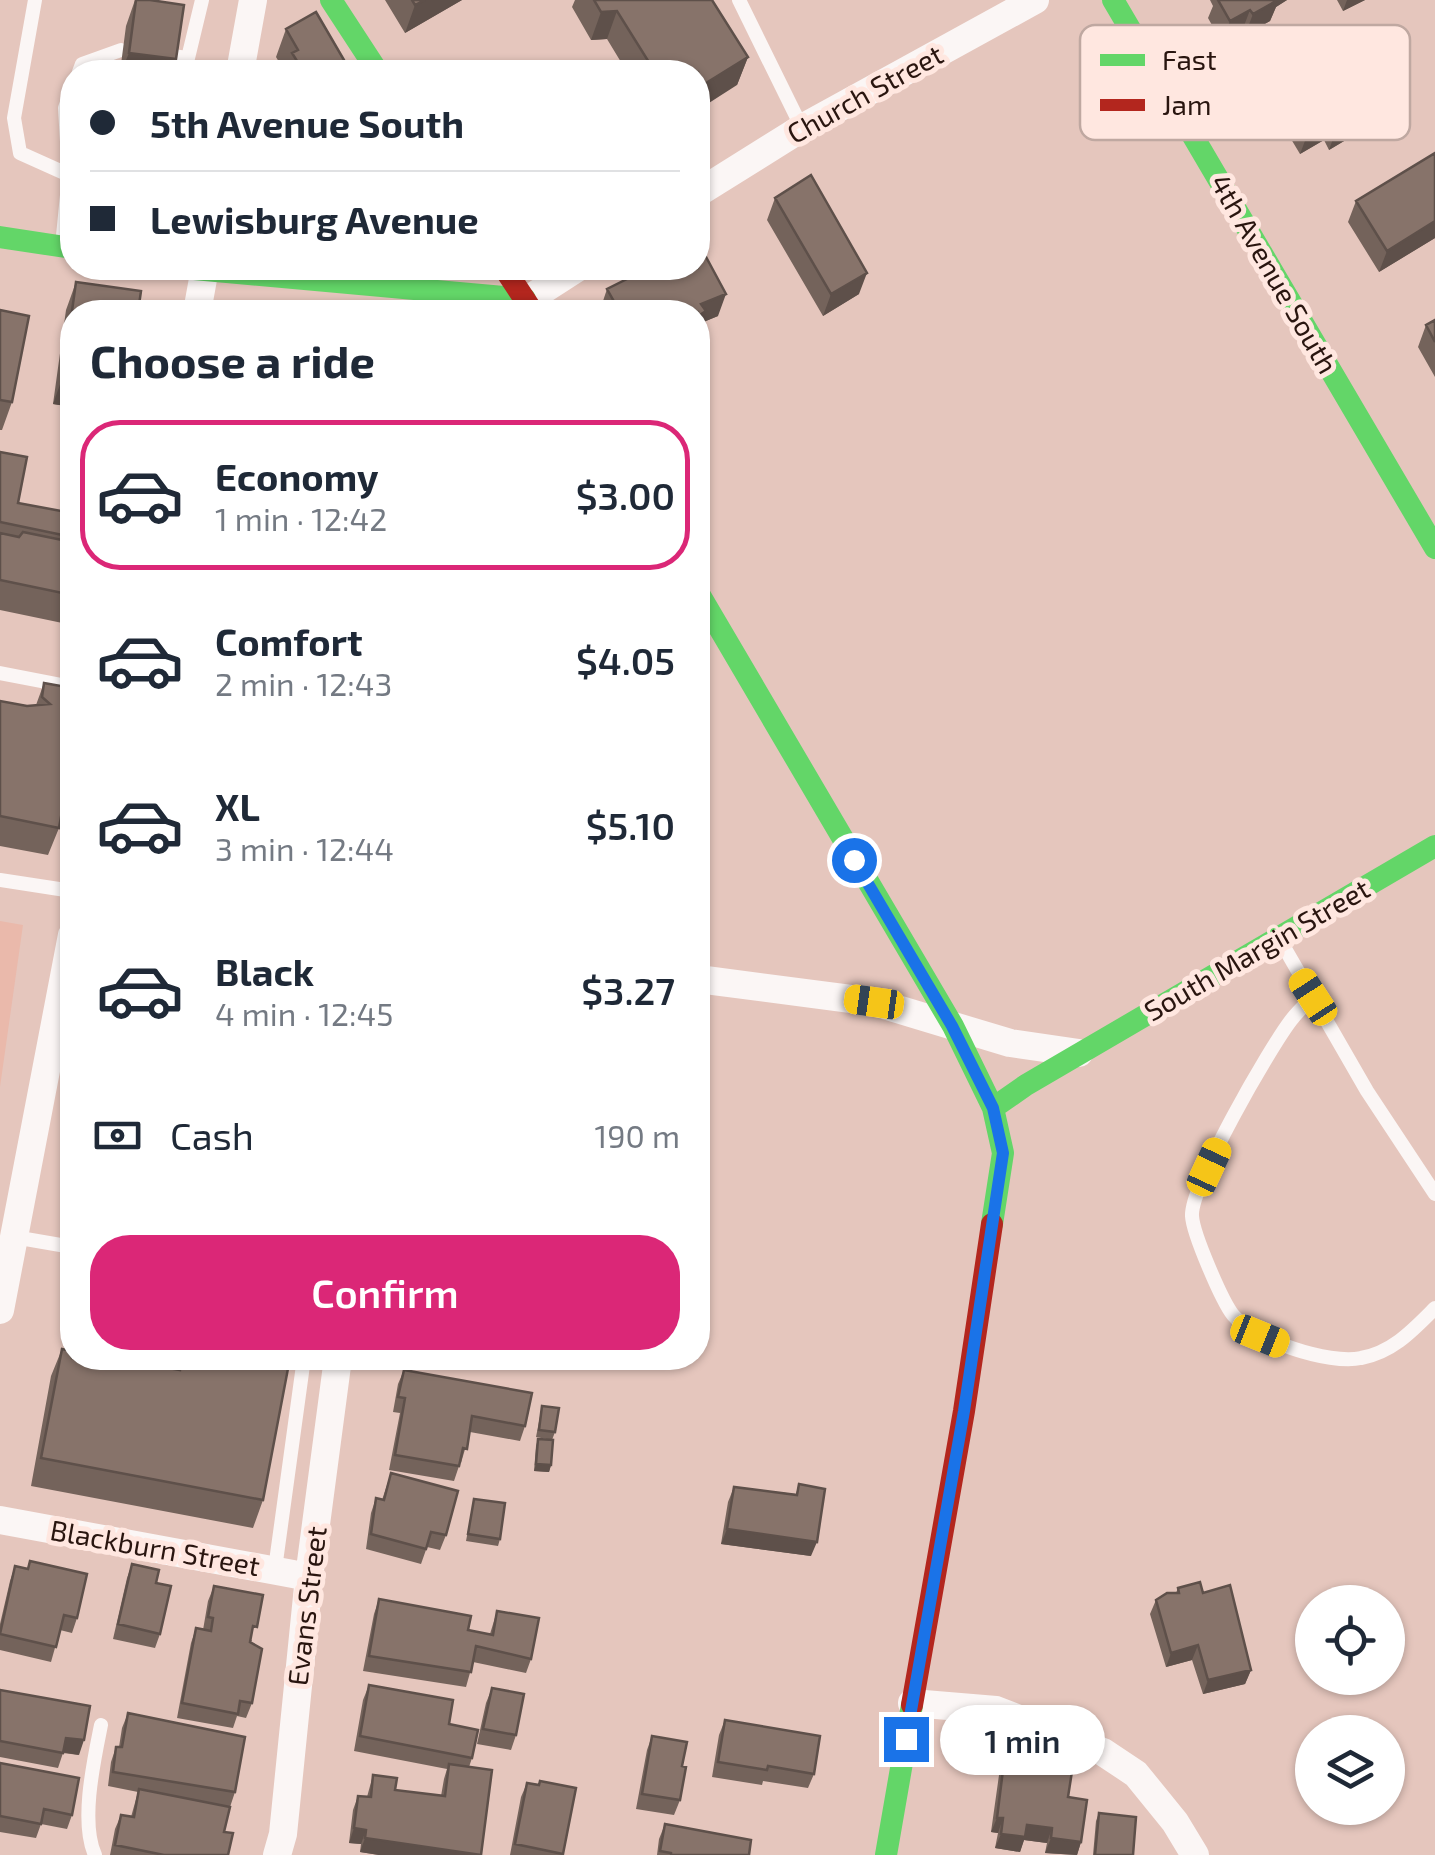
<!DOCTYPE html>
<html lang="en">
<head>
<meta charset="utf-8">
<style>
	:root { --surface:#fff; --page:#f6f6f7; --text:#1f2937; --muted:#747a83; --line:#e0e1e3; --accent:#db2777 }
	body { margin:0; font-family:"Exo 2",sans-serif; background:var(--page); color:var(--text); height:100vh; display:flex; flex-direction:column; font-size:38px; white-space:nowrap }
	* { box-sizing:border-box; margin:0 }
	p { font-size:32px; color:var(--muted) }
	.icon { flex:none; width:55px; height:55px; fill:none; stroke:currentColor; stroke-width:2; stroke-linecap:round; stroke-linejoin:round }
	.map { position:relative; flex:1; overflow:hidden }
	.drawer { position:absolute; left:60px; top:300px; width:650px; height:1070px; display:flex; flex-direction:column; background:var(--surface); border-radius:40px; box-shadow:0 2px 8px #0004 }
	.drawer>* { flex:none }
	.guide { position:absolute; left:60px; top:60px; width:650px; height:220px; border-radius:40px; box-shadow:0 2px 8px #0004; display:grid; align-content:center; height:220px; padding:0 30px; background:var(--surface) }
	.controls { position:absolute; left:1295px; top:1585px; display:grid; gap:20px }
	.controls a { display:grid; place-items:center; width:110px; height:110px; border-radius:50%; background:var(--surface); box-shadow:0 2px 8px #0004; font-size:50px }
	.end { position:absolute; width:45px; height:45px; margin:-22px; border:12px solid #1a73e8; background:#fff; box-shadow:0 0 0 5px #fff }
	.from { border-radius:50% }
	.bubble { position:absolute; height:70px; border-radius:35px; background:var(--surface); box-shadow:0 2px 8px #0004; font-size:32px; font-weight:600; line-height:70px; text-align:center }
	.car { position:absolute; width:30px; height:60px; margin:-30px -15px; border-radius:12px; box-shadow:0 0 8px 2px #0007; background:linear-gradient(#f5c518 24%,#345 0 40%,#f5c518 0 76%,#345 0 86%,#f5c518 0) }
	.guide b { display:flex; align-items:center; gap:35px; height:95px; font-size:38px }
	.guide b+b { border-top:2px solid var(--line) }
	.guide i { width:25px; height:25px; background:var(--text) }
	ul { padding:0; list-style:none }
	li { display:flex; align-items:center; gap:30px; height:150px; margin:0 20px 15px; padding:0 10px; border:5px solid transparent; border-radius:40px }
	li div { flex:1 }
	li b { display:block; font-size:38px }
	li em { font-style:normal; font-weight:600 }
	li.current { border-color:var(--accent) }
	li>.icon { width:90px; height:90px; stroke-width:1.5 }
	h2 { padding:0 30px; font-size:45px; line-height:120px }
	.pay { display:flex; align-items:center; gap:25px; height:110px; padding:0 30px; font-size:38px }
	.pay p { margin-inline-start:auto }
	.button { display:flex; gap:20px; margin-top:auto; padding:20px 30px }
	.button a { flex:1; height:115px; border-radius:40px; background:var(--accent); color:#fff; font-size:40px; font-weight:600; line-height:115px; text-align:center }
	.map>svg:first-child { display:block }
	.built { fill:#eab9ab }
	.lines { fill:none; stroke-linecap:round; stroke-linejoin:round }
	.lane { stroke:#fbf6f5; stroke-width:14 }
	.street { stroke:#fbf6f5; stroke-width:28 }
	.fast { stroke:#63d668; stroke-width:22 }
	.jam { stroke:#b3261e; stroke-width:22 }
	.wall { fill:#74635b }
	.shaded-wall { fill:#5e504a }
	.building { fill:#87736a; stroke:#5e504a; stroke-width:2.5 }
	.route { stroke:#1a73e8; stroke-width:12 }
	.labels { text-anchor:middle; stroke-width:10; stroke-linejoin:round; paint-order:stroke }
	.street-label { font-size:28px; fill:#29150f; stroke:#ffe7e0 }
	.key { fill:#ffe7e0; stroke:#bfa8a1; stroke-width:2.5 }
	.key-label { font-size:28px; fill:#29150f }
</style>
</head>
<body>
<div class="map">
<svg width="1435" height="1855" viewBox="0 0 1435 1855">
	<rect width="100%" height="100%" fill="#e5c6bd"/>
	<!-- built -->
	<path class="built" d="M0,921L23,925L0,1087Z"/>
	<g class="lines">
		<!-- lane -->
		<path class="lane" d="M35,0L14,118L20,153L69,175
			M739,0L802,128
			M172,56L188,58L202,0
			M79,72L82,64L121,50
			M62,246L69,175L65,108L72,88
			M0,673L72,687
			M0,880L72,891
			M1280,940L1367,1091L1435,1194
			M1313,997C1306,1004 1298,1011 1292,1019C1270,1047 1190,1186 1192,1216C1193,1234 1222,1301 1233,1315C1254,1340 1329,1365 1361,1358C1393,1352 1413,1330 1435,1308
			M14,1237L72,1247
			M275,1569L304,1358
			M95,1855C80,1822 94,1760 101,1725"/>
		<!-- street -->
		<path class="street" d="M240,72L253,0
			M698,193L802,128L1035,0
			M515,308L577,268
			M197,312L205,268
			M698,979L874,1002L1010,1043L1079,1053
			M0,1310L72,935
			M0,1520L309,1577
			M912,1703L996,1710L1103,1752L1136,1774L1175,1822L1195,1855
			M277,1855L283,1834L309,1577L338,1358"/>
		<!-- fast -->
		<path class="fast" d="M331,0L378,72
			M1113,0L1435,548
			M0,237L72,248
			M183,268L525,299
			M698,592L953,1026L993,1108L1003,1153L992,1224
			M993,1108L1026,1085L1435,846
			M886,1855L912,1705"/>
		<!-- jam -->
		<path class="jam" d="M504,268L533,312
			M912,1705L964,1411L992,1224"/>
	</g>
	<!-- wall -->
	<path class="wall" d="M135,0L172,72H120L126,26Z
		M385,0H462L405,33Z
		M575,0H712L748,57L737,85L698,72H627L607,39L591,40L572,7Z
		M1210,0H1287L1276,7L1270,21L1245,35L1242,31L1222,43L1208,18L1213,6Z
		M1337,0H1365L1343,11Z
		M286,29L351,72H285L276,57Z
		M1280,87L1404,89L1396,110L1329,150L1324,140L1300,154L1273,109Z
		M1435,153V238L1379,272L1348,222L1356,201Z
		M775,198L859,294L823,316L767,220Z
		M76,282L72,407L53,404L66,310Z
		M607,289L718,316L701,323L698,312H601L600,310Z
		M0,310L12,402L2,430H0Z
		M1435,320V377L1418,347L1426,325Z
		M0,452L18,503L72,513V625L0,610Z
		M44,683L72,688L59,828L48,855L0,846V701L27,706L36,705Z
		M62,1349L175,1369L178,1358H290L263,1500L253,1528L31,1486L51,1376Z
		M404,1370L525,1426L520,1441L470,1432L461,1463H460L454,1481L389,1470L400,1413L393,1412L398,1384Z
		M542,1406L555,1432L552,1440L536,1437Z
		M538,1439L551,1465L549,1472L534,1471L536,1446Z
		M391,1473L446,1535L440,1550L427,1547L421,1564L366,1549L371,1513L376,1498L382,1500Z
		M799,1484L811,1556L721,1544L728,1502L734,1487L796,1494Z
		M474,1499L500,1539L498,1546L466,1541Z
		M30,1561L77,1618L72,1633L60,1630L51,1662L0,1650V1624L10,1581L15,1566L27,1569Z
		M132,1564L160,1634L155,1648L113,1639L127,1578Z
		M214,1586L252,1641H250L252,1703L246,1718L237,1716L233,1728L177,1718L191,1643L196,1628L203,1630L208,1601Z
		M1178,1588L1203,1593L1251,1670L1245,1684L1203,1694L1192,1660L1166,1667L1150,1614L1156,1600L1176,1593Z
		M379,1599L468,1630L490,1634L497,1611L531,1659L526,1673L473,1662L466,1687L363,1671L374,1614Z
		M369,1685L449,1724L472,1758L469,1767L481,1855H379L360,1852L361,1844L349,1843L353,1810L358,1796L367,1797L373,1775L395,1790L441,1796L444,1779L447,1769L354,1751L363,1700Z
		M492,1688L516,1735L511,1750L477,1744L486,1703Z
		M0,1690L79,1755L63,1753L58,1768L0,1757Z
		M128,1713L235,1792L230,1807L224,1832L228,1855H110L115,1829L121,1815L131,1817L138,1792L108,1786L111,1762L116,1747H119L122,1728Z
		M725,1720L814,1774L808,1788L763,1781L762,1785L712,1777L719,1735Z
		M652,1736L682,1766L680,1800L674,1815L636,1809L647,1750Z
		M1016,1737L1068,1765V1797L1081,1842L1077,1855L1045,1853L1047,1843L1024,1840L1020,1852L995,1848L998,1833L991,1832L1000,1768L1005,1754H1010Z
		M0,1763L72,1815L67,1829L41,1824L36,1838L0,1832Z
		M527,1783L576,1788L563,1855H510L521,1797Z
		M1099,1813L1133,1855H1093L1096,1821Z
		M665,1824L749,1855H657L659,1839Z"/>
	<!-- shaded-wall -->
	<path class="shaded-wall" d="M425,0H462L405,33L415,5Z
		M1270,0H1287L1276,7L1270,21L1245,35L1253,14Z
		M1347,0H1365L1343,11Z
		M1250,10L1242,31L1222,43L1230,21Z
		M617,11L607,39L591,40L601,12Z
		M129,53L176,59L172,72H121Z
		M748,57L737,85L698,110V88Z
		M1404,89L1396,110L1329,150L1337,128Z
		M1331,119L1324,140L1300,154L1308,133Z
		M1435,221V238L1379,272L1387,251Z
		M867,273L859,294L823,316L831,294Z
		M726,294L718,316L701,323L698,332V315L701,304Z
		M63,376L72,378V407L53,404Z
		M536,1464L551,1465L549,1472L534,1471Z
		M727,1529L817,1542L811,1556L721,1544Z
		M1198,1645L1192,1660L1166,1667L1171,1653Z
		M1251,1670L1245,1684L1203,1694L1208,1680Z
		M66,1738L84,1740L79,1755L61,1752Z
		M997,1818H1003L998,1833L991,1832Z
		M1027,1825L1052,1828L1047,1843L1024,1840L1020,1852L995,1848L1001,1834Z
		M354,1828L366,1830L361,1844L349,1843Z
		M365,1838L481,1855H379L360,1852Z
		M1051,1838L1081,1842L1077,1855L1045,1853Z"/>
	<!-- building -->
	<path class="building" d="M136,0H150L184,5L176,59L129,53Z
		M412,0H425L415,5Z
		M594,0H712L748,57L698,88V72H655L617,11L601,12Z
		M1218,0H1278L1253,14L1250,10L1230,21Z
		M316,12L351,72H295L302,69L292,53L298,50L286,29Z
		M1435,153V221L1387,251L1356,201Z
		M811,175L867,273L831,294L775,198Z
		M705,255L726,294L701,304L706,311L698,316V312H620L607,289L649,268H698V259Z
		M76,282L141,291L138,312H72V378L63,376Z
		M250,304L295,309V312H249Z
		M0,310L29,316L12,402L0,400Z
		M1435,320V342L1426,325Z
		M0,452L27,457L18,503L72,513V537L0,522Z
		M23,532L72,542V595L0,580V533L19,537Z
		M44,683L72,688V755L59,828L0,816V701L27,706L50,704L42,697Z
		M62,1349L72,1351V1358H110L180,1370L182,1358H290L263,1500L41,1458Z
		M404,1370L532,1393L525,1426L472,1416L467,1449L463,1448L459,1466L395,1455L405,1398L398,1397Z
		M542,1406L559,1408L555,1432L539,1430Z
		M538,1439L553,1440L551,1465L536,1464Z
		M391,1473L458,1491L446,1535L431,1532L426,1549L371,1534L376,1498L384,1500Z
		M799,1484L825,1489L817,1542L727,1529L734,1487L797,1495Z
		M474,1499L505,1503L500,1539L468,1534Z
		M30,1561L87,1574L77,1618L64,1615L56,1647L0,1634L15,1566L28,1569Z
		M132,1564L159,1570L156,1583L171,1586L160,1634L118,1624Z
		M1200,1582L1203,1593L1230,1585L1251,1670L1208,1680L1198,1645L1171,1653L1156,1600L1167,1593H1179L1178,1588Z
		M214,1586L263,1595L257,1627L253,1626L250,1642L262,1649L252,1703L240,1701L238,1714L182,1703L196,1628L211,1631L213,1618L208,1617Z
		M379,1599L471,1616L468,1630L493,1635L497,1611L539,1618L531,1659L476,1646L471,1672L369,1656Z
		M369,1685L453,1700L449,1724L478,1730L472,1758L360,1736Z
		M492,1688L524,1694L516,1735L483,1729Z
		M0,1690L90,1706L84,1740L66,1738L63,1753L0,1741Z
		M128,1713L245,1737L235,1792L113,1772L116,1747H122Z
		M725,1720L820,1736L814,1774L768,1766L767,1770L718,1762Z
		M652,1736L687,1742L682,1766L686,1767L680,1800L642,1794Z
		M1016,1737L1071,1745L1068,1765H1073L1068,1797L1087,1800L1081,1842L1051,1838L1052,1828L1027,1825L1025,1837L1001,1834L1003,1818H997L1005,1754L1014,1755Z
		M0,1763L79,1778L72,1815L44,1809L41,1824L0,1816Z
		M449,1764L492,1770L481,1855L365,1838L366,1830L354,1828L358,1796L371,1797L373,1775L397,1778L395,1790L445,1796Z
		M540,1781L576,1788L563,1854L515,1844L527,1783L539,1785Z
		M139,1789L230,1807L224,1832L233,1833L228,1855H164L115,1845L121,1815L134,1817Z
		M1099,1813L1136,1817L1133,1855H1095Z
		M665,1824L751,1840L749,1855H671V1853L660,1851Z"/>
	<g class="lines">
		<!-- route -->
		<path class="route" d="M854,860L952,1026L993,1108L1003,1153L964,1411L906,1739"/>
	</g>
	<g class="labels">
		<!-- street labels -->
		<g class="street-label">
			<text transform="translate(865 94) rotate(-29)" y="10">Church Street</text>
			<text transform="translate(1274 274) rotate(60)" y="10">4th Avenue South</text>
			<text transform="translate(1257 950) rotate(-30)" y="10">South Margin Street</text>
			<text transform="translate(155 1548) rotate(10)" y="10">Blackburn Street</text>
			<text transform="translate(307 1606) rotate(-83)" y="10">Evans Street</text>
		</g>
	</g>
	<!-- legend -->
	<rect x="1080" y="25" width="330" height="115" rx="15" class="key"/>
	<rect x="1100" y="54" width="45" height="12" fill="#63d668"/>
	<rect x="1100" y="99" width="45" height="12" fill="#b3261e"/>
	<g class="key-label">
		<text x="1162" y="70">Fast</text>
		<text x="1162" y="115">Jam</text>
	</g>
</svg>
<div class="controls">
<a><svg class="icon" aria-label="locate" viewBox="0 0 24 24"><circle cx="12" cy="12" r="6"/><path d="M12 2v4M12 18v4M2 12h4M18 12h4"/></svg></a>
<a><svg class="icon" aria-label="layers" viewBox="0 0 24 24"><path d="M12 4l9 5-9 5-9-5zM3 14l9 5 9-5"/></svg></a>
</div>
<i class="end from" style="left:854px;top:860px"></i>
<i class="end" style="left:906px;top:1739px"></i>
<div class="bubble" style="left:940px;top:1705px;width:165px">1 min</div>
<i class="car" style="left:1313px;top:997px;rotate:327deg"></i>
<i class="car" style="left:874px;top:1002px;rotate:278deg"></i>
<i class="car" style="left:1209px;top:1167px;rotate:25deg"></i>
<i class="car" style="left:1260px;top:1336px;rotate:112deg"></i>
<div class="guide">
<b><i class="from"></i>5th Avenue South</b>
<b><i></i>Lewisburg Avenue</b>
</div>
<section class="drawer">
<h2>Choose a ride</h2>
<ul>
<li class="current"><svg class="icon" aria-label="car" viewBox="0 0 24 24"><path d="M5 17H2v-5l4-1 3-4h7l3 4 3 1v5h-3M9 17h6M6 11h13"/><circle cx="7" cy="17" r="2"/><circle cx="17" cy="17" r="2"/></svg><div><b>Economy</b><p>1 min · 12:42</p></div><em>$3.00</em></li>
<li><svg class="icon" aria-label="car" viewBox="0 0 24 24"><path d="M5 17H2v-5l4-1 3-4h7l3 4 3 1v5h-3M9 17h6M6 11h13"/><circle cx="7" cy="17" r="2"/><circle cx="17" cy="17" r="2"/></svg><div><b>Comfort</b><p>2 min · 12:43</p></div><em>$4.05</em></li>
<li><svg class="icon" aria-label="car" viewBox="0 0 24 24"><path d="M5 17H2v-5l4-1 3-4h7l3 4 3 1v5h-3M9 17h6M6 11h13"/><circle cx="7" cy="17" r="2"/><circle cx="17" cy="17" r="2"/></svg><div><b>XL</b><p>3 min · 12:44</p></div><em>$5.10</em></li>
<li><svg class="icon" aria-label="car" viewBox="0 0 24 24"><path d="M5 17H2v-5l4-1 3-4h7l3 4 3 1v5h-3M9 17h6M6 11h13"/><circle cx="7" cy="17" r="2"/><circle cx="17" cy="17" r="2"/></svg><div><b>Black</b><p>4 min · 12:45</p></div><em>$3.27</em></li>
</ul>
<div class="pay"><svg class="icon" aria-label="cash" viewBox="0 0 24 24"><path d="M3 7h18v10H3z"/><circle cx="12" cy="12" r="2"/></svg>Cash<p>190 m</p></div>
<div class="button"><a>Confirm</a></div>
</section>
</div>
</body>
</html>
